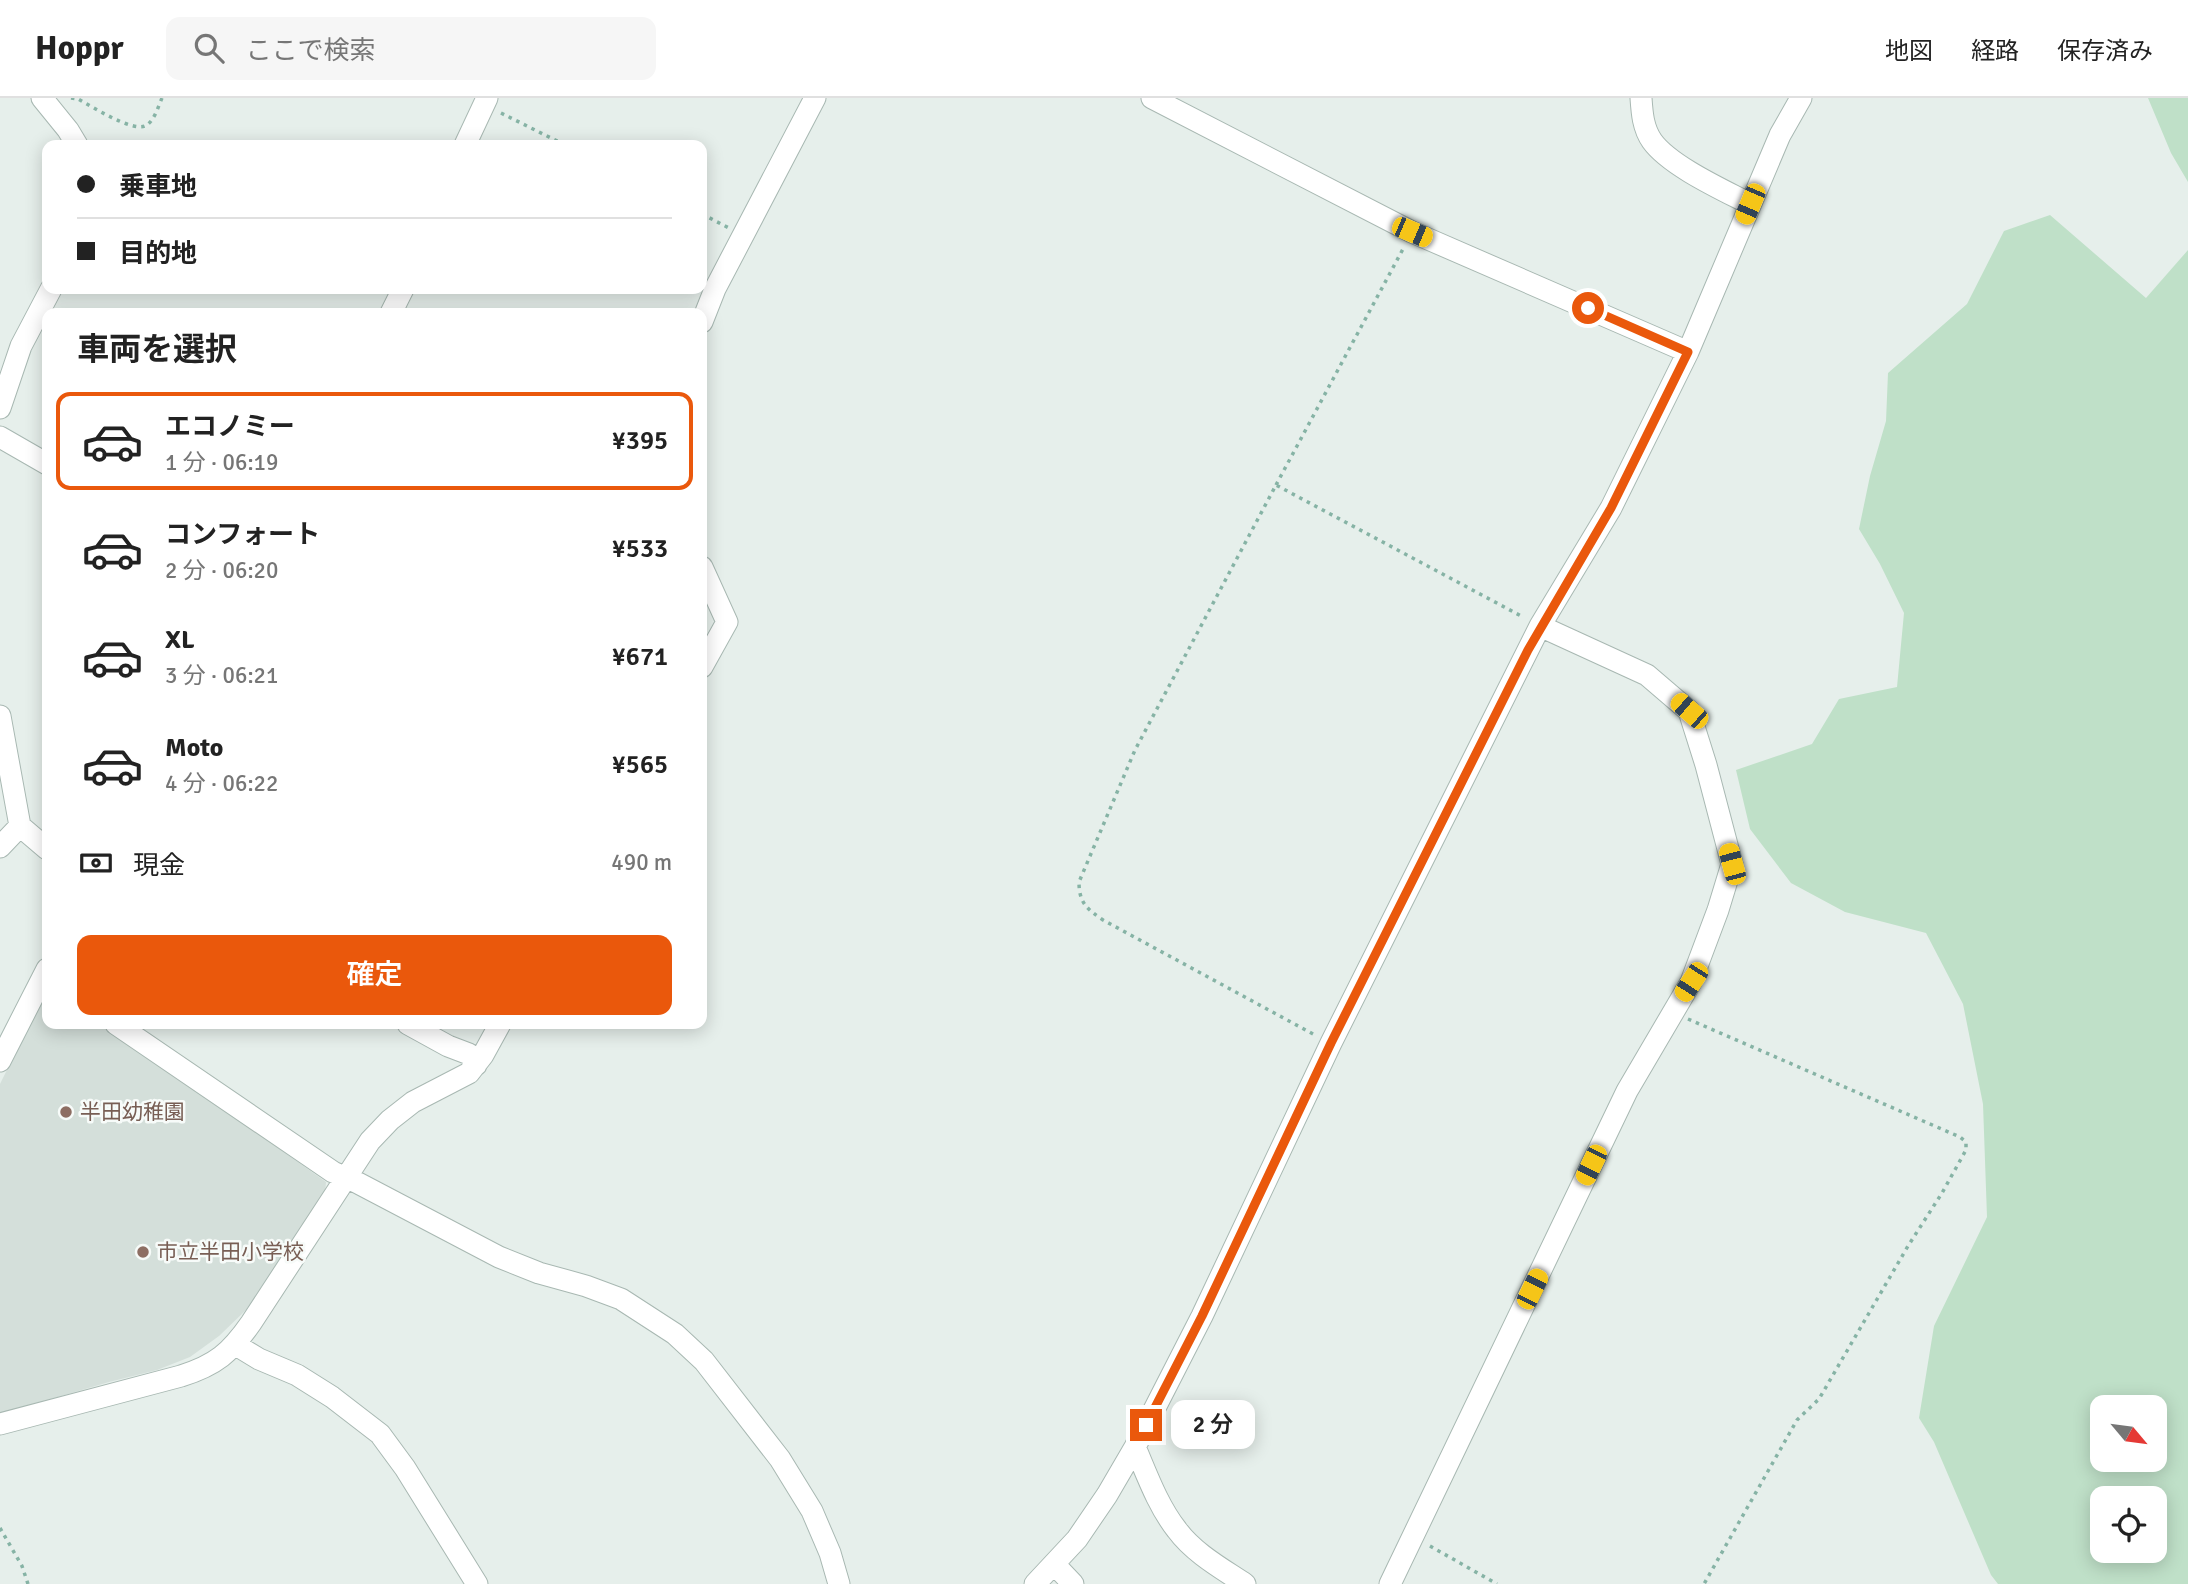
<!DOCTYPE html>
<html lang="ja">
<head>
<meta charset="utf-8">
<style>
	:root { --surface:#fff; --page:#f6f6f6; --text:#222; --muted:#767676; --line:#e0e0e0; --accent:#ea580c }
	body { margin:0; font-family:Signika,"Noto Sans JP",sans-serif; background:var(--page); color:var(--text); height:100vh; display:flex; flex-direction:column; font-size:26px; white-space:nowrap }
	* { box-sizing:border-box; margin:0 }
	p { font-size:23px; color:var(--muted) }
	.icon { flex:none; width:38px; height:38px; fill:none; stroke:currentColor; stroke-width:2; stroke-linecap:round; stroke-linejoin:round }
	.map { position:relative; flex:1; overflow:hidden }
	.panel { position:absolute; left:42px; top:210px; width:665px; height:721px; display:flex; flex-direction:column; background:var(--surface); border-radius:14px; box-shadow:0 4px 18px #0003 }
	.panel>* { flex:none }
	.top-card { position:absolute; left:42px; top:42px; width:665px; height:154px; border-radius:14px; box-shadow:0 4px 18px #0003; display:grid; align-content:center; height:154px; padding:0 35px; background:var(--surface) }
	.needle { width:46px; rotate:119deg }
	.controls { position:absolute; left:2090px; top:1297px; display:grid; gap:14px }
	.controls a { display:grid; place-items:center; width:77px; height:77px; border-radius:14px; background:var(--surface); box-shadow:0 4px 18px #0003; font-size:35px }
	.end { position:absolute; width:32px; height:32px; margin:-16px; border:9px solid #ea580c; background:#fff; box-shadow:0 0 0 4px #fff }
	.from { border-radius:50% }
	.bubble { position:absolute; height:49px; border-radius:14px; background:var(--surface); box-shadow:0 4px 18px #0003; font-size:23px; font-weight:600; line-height:49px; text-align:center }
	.car { position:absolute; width:21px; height:42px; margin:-21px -10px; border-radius:9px; box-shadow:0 0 5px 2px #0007; background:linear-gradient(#f5c518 24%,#345 0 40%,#f5c518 0 76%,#345 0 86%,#f5c518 0) }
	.top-card b { display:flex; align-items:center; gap:24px; height:66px; font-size:26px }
	.top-card b+b { border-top:2px solid var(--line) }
	.top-card i { width:18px; height:18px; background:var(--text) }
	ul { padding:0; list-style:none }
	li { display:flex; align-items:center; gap:21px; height:98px; margin:0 14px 10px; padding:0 21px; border:4px solid transparent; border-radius:14px }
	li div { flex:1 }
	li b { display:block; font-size:26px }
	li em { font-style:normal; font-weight:600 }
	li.selected { border-color:var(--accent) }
	li>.icon { width:63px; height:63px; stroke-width:1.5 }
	h2 { padding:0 35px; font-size:32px; line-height:84px }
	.pay { display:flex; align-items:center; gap:18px; height:77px; padding:0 35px; font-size:26px }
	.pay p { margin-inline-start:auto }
	.primary-button { display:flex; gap:14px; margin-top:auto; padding:14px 35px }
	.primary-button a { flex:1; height:80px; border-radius:14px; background:var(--accent); color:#fff; font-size:28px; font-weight:600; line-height:80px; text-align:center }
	header { display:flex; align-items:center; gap:42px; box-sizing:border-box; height:98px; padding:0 35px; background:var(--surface); border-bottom:2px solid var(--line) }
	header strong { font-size:33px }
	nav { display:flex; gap:38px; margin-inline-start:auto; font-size:24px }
	.search { width:490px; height:63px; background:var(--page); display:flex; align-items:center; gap:18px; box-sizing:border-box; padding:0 24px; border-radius:14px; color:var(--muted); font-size:26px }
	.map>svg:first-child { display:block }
	.built { fill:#d4dfda }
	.green { fill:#bfe0c8; fill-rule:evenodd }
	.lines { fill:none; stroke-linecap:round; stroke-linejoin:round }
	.minor-casing { stroke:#a8b8b2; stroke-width:23 }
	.path { stroke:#86b3a5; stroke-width:3.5; stroke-dasharray:3.5 5; stroke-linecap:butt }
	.minor { stroke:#fff; stroke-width:21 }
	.route { stroke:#ea580c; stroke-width:9 }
	.education-dot { fill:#8d6e63; stroke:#f7fbf9; stroke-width:2.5 }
	.labels { text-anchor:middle; stroke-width:5; stroke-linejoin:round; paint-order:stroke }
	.education-label { font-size:21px; fill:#785e54; stroke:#f7fbf9; text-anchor:start }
</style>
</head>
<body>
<header>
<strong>Hoppr</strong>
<div class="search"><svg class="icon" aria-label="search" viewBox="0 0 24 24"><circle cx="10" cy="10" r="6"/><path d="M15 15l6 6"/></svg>ここで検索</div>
<nav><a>地図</a><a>経路</a><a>保存済み</a></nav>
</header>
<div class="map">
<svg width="2188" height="1486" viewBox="0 0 2188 1486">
	<rect width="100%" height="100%" fill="#e6efeb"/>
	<!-- built -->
	<path class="built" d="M47,899V926H104L326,1084L325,1096L246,1212L219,1238L190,1259L157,1272L109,1284L0,1316V986L41,903Z"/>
	<!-- green -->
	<path class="green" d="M2148,0H2188V84L2171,55Z
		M2050,117L2146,200L2188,152V1486H1998L1991,1477L1934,1344L1919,1320L1934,1228L1987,1119L1983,1006L1963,906L1926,835L1845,814L1791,785L1750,731L1736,672L1812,646L1839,601L1897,589L1904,515L1880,466L1859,431L1870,378L1886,323L1888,275L1967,206L2004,133ZM2102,1309H2154V1362H2102ZM2102,1400H2154V1452H2102Z"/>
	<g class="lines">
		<!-- minor casing -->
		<g class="minor-casing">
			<path id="minor" d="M42,0L68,32L77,47
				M1152,0L1412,134L1688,254
				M1641,0C1642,15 1643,30 1652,43C1670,68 1723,92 1750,106
				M465,47L487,0
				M391,215L403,191
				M702,224L715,191L815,0
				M0,310L21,248L51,191
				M0,339L47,366
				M702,469L727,524L702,569
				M0,618L20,728L47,751
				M0,749L20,728
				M116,926L333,1074L358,1085L499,1159L539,1175L586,1188L621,1201L675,1236L704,1263L780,1361L812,1413L830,1455L839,1486
				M408,926L448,948L469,956L476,967
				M0,963L47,871
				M236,1247L259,1261L297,1277L332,1299L380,1336L405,1370L477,1486
				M0,1326L181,1278C216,1267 230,1255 251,1225L370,1043L390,1022L413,1004L469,975L483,957L500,926
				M1135,1349C1147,1377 1158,1408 1177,1432C1194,1455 1221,1470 1245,1486
				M1055,1467L1073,1486
				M1035,1486L1077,1441L1107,1397L1135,1349L1202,1218L1331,945L1540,528L1611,410L1688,254L1780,37L1801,0
				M1390,1486L1627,993L1691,884L1718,812L1732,766L1706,667L1689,613L1647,577L1540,528"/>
		</g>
		<!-- path -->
		<path class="path" d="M71,0L78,1C91,8 132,34 145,28C154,24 158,9 162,0
			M501,15L565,47
			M702,116L729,130
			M1276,387L1403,151
			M1688,921L1960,1039L1966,1044V1052L1942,1095L1908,1148L1819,1301L1797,1322L1704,1486
			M1313,936L1103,822C1087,811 1079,805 1079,784L1135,652L1276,387L1523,519
			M0,1430L22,1468L28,1486
			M1430,1448L1497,1486"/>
		<!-- minor -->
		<use href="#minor" class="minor"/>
	</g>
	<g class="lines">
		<!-- route -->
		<path class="route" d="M1146,1327L1202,1218L1331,945L1528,552L1611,410L1688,254L1588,210"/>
	</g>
	<!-- markers -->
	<g class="education-dot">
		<circle cx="66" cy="1014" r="7"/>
		<circle cx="143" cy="1154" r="7"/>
	</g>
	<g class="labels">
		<!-- education labels -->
		<g class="education-label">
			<text x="80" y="1021">半田幼稚園</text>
			<text x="157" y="1161">市立半田小学校</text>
		</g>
	</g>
</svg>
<div class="controls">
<a><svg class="needle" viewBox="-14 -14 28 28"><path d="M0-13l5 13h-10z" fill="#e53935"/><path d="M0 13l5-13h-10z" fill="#767676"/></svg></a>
<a><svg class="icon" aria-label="locate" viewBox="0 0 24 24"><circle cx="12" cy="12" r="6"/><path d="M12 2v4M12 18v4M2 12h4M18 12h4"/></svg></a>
</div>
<i class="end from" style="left:1588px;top:210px"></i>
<i class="end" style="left:1146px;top:1327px"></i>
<div class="bubble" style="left:1171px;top:1302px;width:84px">2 分</div>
<i class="car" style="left:1750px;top:106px;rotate:203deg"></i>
<i class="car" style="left:1412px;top:134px;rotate:113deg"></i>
<i class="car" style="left:1689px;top:613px;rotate:311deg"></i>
<i class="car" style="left:1732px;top:766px;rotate:345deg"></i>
<i class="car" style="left:1691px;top:884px;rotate:213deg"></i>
<i class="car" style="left:1591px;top:1067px;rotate:206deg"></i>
<i class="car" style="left:1532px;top:1191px;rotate:26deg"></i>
<div class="top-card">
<b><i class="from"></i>乗車地</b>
<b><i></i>目的地</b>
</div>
<section class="panel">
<h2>車両を選択</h2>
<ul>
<li class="selected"><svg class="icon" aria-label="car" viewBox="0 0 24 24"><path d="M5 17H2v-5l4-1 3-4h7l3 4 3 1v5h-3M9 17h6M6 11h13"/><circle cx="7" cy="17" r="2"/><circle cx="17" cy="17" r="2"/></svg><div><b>エコノミー</b><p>1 分 · 06:19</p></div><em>¥395</em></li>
<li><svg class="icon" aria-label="car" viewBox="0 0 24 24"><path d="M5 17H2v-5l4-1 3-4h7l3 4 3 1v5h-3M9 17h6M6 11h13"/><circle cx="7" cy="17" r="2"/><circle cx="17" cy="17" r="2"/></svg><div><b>コンフォート</b><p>2 分 · 06:20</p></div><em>¥533</em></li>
<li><svg class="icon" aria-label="car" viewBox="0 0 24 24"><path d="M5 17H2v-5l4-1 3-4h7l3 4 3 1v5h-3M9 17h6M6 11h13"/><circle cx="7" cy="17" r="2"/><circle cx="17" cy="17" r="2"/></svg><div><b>XL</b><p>3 分 · 06:21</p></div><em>¥671</em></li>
<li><svg class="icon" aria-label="car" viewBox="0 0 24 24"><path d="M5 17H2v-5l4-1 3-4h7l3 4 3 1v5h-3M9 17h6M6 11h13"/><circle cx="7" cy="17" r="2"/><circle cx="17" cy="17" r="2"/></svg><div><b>Moto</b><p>4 分 · 06:22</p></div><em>¥565</em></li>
</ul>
<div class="pay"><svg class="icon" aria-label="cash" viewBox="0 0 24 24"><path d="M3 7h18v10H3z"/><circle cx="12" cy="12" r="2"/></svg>現金<p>490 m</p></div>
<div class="primary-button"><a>確定</a></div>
</section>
</div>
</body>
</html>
